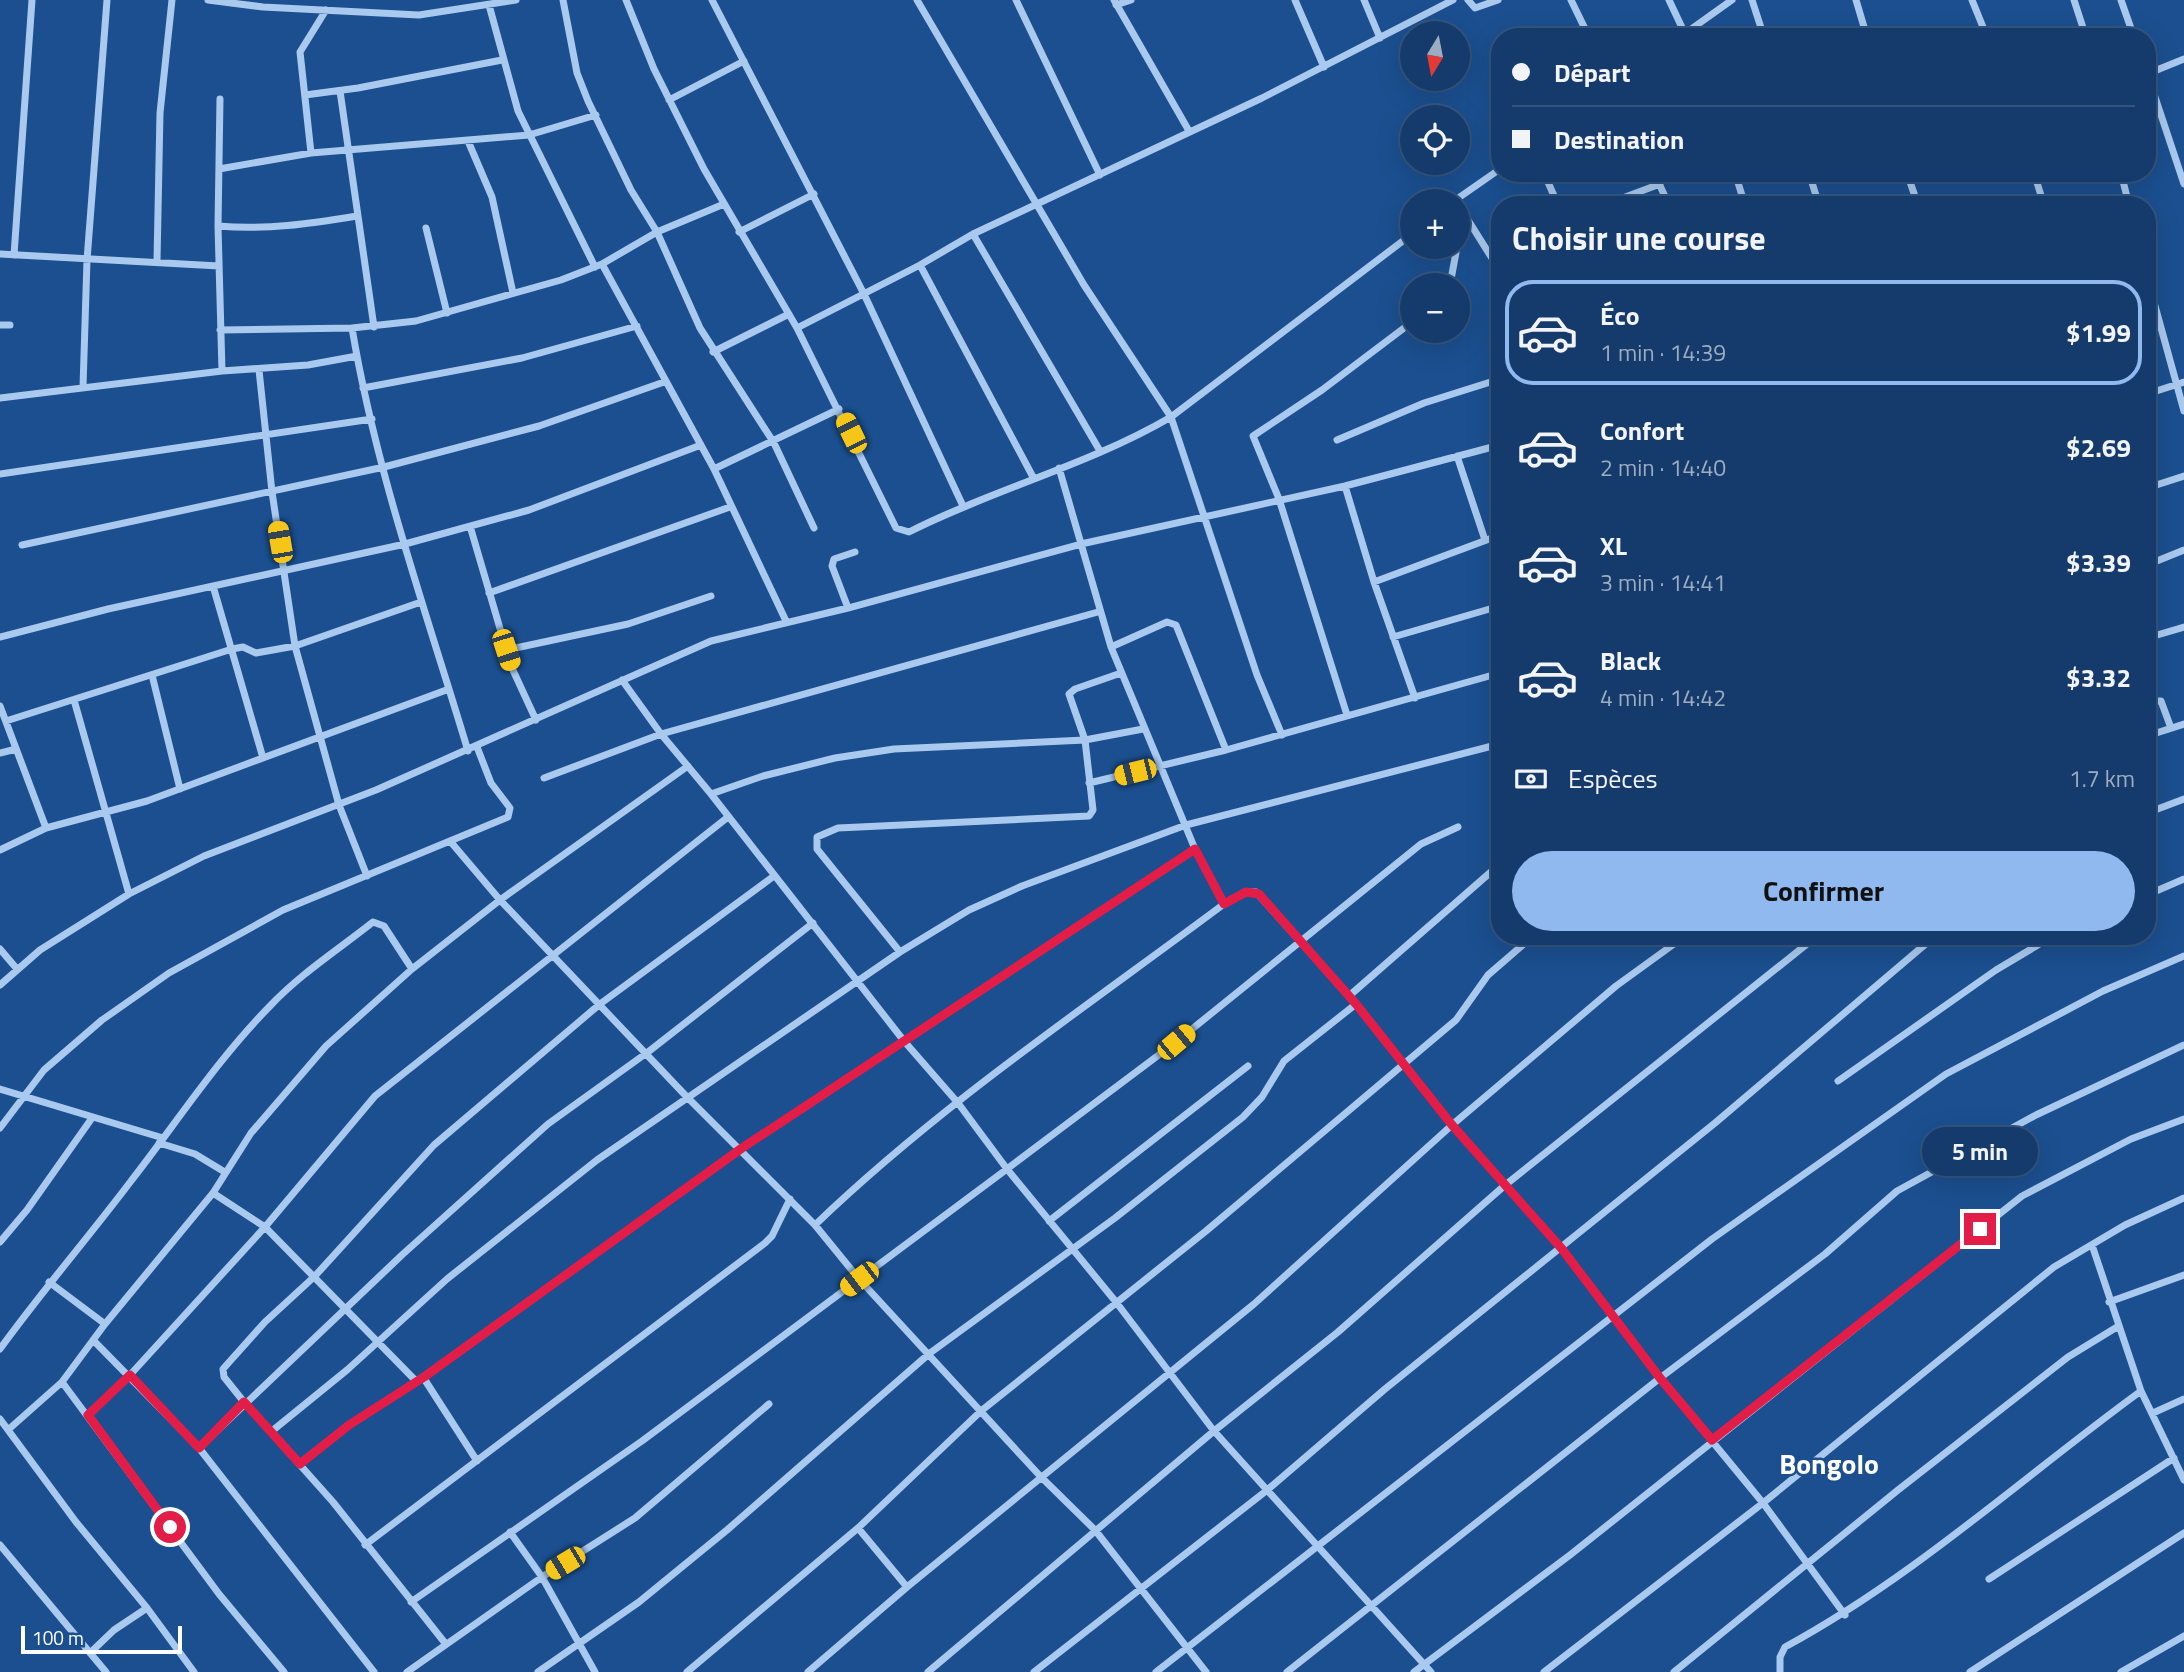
<!DOCTYPE html>
<html lang="fr">
<head>
<meta charset="utf-8">
<style>
	:root { --surface:#143b6b; --page:#1d4271; --text:#f1f3f6; --muted:#9dadc1; --line:#33557e; --accent:#90b9f0 }
	body { margin:0; font-family:"Titillium Web",sans-serif; background:var(--page); color:var(--text); height:100vh; display:flex; flex-direction:column; font-size:26px; white-space:nowrap }
	* { box-sizing:border-box; margin:0 }
	p { font-size:23px; color:var(--muted) }
	.icon { flex:none; width:38px; height:38px; fill:none; stroke:currentColor; stroke-width:2; stroke-linecap:round; stroke-linejoin:round }
	.map { position:relative; flex:1; overflow:hidden }
	.panel { position:absolute; left:1491px; top:196px; width:665px; height:749px; display:flex; flex-direction:column; background:var(--surface); border-radius:28px; box-shadow:0 7px 28px #0002,0 0 0 2px var(--line) }
	.panel>* { flex:none }
	.guide { position:absolute; left:1491px; top:28px; width:665px; height:154px; border-radius:28px; box-shadow:0 7px 28px #0002,0 0 0 2px var(--line); display:grid; align-content:center; height:154px; padding:0 21px; background:var(--surface) }
	.needle { width:46px; rotate:190deg }
	.controls { position:absolute; left:1400px; top:21px; display:grid; gap:14px }
	.controls a { display:grid; place-items:center; width:70px; height:70px; border-radius:50%; background:var(--surface); box-shadow:0 7px 28px #0002,0 0 0 2px var(--line); font-size:35px }
	.scale { position:absolute; left:21px; bottom:18px; width:161px; box-sizing:border-box; padding-left:7px; border:4px solid #fff; border-top:0; font-size:19px; line-height:24px; white-space:nowrap; color:#fff; -webkit-text-stroke:5px #1b4f8f; paint-order:stroke }
	.end { position:absolute; width:32px; height:32px; margin:-16px; border:9px solid #e11d48; background:#fff; box-shadow:0 0 0 4px #fff }
	.from { border-radius:50% }
	.bubble { position:absolute; height:49px; border-radius:24px; background:var(--surface); box-shadow:0 7px 28px #0002,0 0 0 2px var(--line); font-size:23px; font-weight:700; line-height:49px; text-align:center }
	.car { position:absolute; width:21px; height:42px; margin:-21px -10px; border-radius:9px; box-shadow:0 0 5px 2px #0007; background:linear-gradient(#f5c518 24%,#345 0 40%,#f5c518 0 76%,#345 0 86%,#f5c518 0) }
	.guide b { display:flex; align-items:center; gap:24px; height:66px; font-size:26px }
	.guide b+b { border-top:2px solid var(--line) }
	.guide i { width:18px; height:18px; background:var(--text) }
	ul { padding:0; list-style:none }
	li { display:flex; align-items:center; gap:21px; height:105px; margin:0 14px 10px; padding:0 7px; border:4px solid transparent; border-radius:28px }
	li div { flex:1 }
	li b { display:block; font-size:26px }
	li em { font-style:normal; font-weight:700 }
	li.current { border-color:var(--accent) }
	li>.icon { width:63px; height:63px; stroke-width:1.5 }
	h2 { padding:0 21px; font-size:32px; line-height:84px }
	.pay { display:flex; align-items:center; gap:18px; height:77px; padding:0 21px; font-size:26px }
	.pay p { margin-inline-start:auto }
	.action { display:flex; gap:14px; margin-top:auto; padding:14px 21px }
	.action a { flex:1; height:80px; border-radius:42px; background:var(--accent); color:#111; font-size:28px; font-weight:700; line-height:80px; text-align:center }
	.map>svg:first-child { display:block }
	.lines { fill:none; stroke-linecap:round; stroke-linejoin:round }
	.street { stroke:#a9c9ee; stroke-width:7 }
	.route { stroke:#e11d48; stroke-width:9 }
	.labels { text-anchor:middle; stroke-width:5; stroke-linejoin:round; paint-order:stroke }
	.district-label { font-size:28px; font-weight:bold; fill:#fff; stroke:#1b4f8f }
</style>
</head>
<body>
<div class="map">
<svg width="2184" height="1672" viewBox="0 0 2184 1672">
	<rect width="100%" height="100%" fill="#1b4f8f"/>
	<g class="lines">
		<!-- street -->
		<path class="street" d="M208,0L263,7L419,15L516,0
			M563,0L577,73L588,101L631,190L657,232L700,328L774,443L814,528
			M626,0L654,69L704,169L797,328L896,528L909,532C994,489 1089,465 1171,417L1412,234
			M712,0L864,294L963,506
			M917,0L1084,285L1171,417L1257,675L1282,735
			M1016,0L1100,175
			M1114,0L1189,131
			M1295,0L1324,67
			M1364,0L1380,38
			M1468,0L1475,8L1498,0
			M1571,0L1589,37
			M1669,0L1686,36
			M1752,0L1764,37
			M1856,0L1867,37
			M1972,0L1987,37
			M2074,0L2086,37
			M2121,0L2134,37
			M489,5L518,111L595,267
			M1116,5L1131,0
			M1680,37L1732,0
			M2147,73L2184,184
			M2147,74L2184,59
			M340,91L374,327
			M305,95L358,88L502,60
			M220,99L218,226L222,371
			M669,100L744,61
			M468,141L492,197L513,293
			M311,153L300,52L326,10
			M219,169L311,153L529,135L596,115
			M1544,173L1558,205
			M1654,173L1669,205
			M1735,173L1745,205
			M1809,173L1819,205
			M1907,173L1918,205
			M2034,173L2044,205
			M2121,173L2129,205
			M1454,201L1500,169
			M1458,204L1500,271
			M1604,205L1660,184
			M218,226C266,230 309,224 357,216
			M426,228L447,313
			M739,232L814,194
			M973,234L1262,98L1453,0
			M1458,240L1462,212
			M0,254L219,266
			M14,255L32,0
			M157,261L160,113L172,0
			M602,264L714,469L786,621
			M920,265L1033,477
			M2147,277L2184,411
			M1450,285L1457,247
			M0,325H10
			M352,328C376,472 426,611 468,751
			M797,328L920,265L973,234L1100,451
			M220,330L352,328L416,321L561,280L602,264L657,232L724,204
			M713,352L789,314
			M259,370L272,492L295,646L339,805L367,876
			M83,387L87,260L107,0
			M363,388L522,358L637,326
			M2147,394L2184,382
			M0,398L222,371L308,365L357,356
			M1337,440L1424,403L1500,379
			M1457,456L1485,540
			M1059,468L1111,647L1195,849L1224,904
			M714,469L839,409
			M0,474L372,419
			M1345,486L1374,582L1415,698
			M2147,488L2184,476
			M470,526L511,666L536,720
			M22,545L384,467L539,426L664,382
			M2147,565L2184,550
			M1374,582L1500,535
			M213,586L263,758
			M489,593L730,507
			M848,608L832,566L834,559L855,552
			M0,637L108,609L405,544L529,510L701,445
			M1393,637L1500,606
			M2147,638L2184,627
			M1111,647L1167,622L1176,625L1226,750
			M506,650L628,624L711,596
			M152,675L180,789
			M622,680L661,734L711,794L904,1041L958,1103L1007,1169L1116,1302L1214,1431L1431,1672
			M74,700L129,894
			M2147,701H2161L2171,728
			M0,706L46,828
			M1347,715L1279,499L1253,436L1322,390L1412,322
			M6,721L232,649L243,647L256,653L295,646L421,602
			M2147,736L2184,724
			M0,753L16,749
			M544,778L661,734L1098,612
			M1089,783L1226,750L1500,673
			M711,794L763,776L835,758L894,749L1085,740L1143,729
			M2147,813L2184,799
			M450,841L500,900L686,1096L815,1225L859,1279L1041,1477L1095,1530L1206,1672
			M0,850L46,828L147,801L449,689
			M2147,895L2184,879
			M0,949L17,969
			M900,952L817,849V837L838,828L1089,816L1093,810L1085,740L1069,694L1075,689L1121,673
			M0,985L40,950L129,894L204,856L376,790L711,641L848,608L1081,544L1345,486L1500,445
			M1349,996L1500,864
			M1838,1081L1996,970L2053,936
			M0,1089L163,1138
			M0,1128L44,1070L102,1020L169,973L283,910L508,817L510,808L491,783L477,747
			M159,1143L195,1154L223,1171
			M213,1193L265,1227L416,1381
			M1049,1221L1248,1066
			M815,1225C940,1105 1086,1007 1224,904L1246,892H1256L1356,1004L1452,1125L1562,1249L1660,1378L1763,1503L1845,1615
			M0,1242L27,1210L92,1118
			M2092,1245L2141,1391L2184,1480
			M49,1282L105,1324
			M2109,1302L2184,1275
			M93,1340L199,1448L374,1672
			M0,1349C42,1291 88,1238 131,1181C177,1122 217,1060 270,1006C300,974 339,949 373,922L384,926L412,969
			M423,1377L477,1461
			M62,1382L219,1594L284,1672
			M2153,1413L2184,1399
			M88,1415L130,1375L265,1227L375,1096L728,817
			M0,1419L76,1522L147,1608L194,1672
			M9,1429L62,1382L105,1324L213,1193L251,1133L326,1046L412,969L500,900L688,766
			M272,1431L347,1370L447,1279L597,1160L900,952L969,910L1022,886L1186,825L1500,744
			M199,1448L403,1254L548,1124L648,1052L813,923
			M300,1463L349,1425L423,1377L742,1148L1195,849
			M858,1528L907,1587
			M510,1532L542,1577L595,1672
			M0,1545L106,1672
			M365,1545L765,1243L772,1236L790,1199
			M1989,1579L2174,1458
			M411,1602L642,1441L1007,1169L1176,1042L1421,844L1458,827
			M445,1643L333,1502L244,1402L224,1377L223,1369L265,1322L315,1276L434,1145L600,1004L774,876
			M90,1653L114,1630L147,1608
			M407,1672L542,1577L635,1518L769,1404
			M538,1672L639,1602L727,1530L930,1353L1115,1218L1243,1117L1262,1097L1284,1061L1356,1004
			M687,1672L858,1528L981,1411L1206,1231L1456,1020L1488,975L1533,936
			M808,1672L907,1587L1254,1304L1452,1125L1616,986L1685,936
			M928,1672L1214,1431L1338,1332L1504,1186L1817,936
			M1034,1672L1266,1491L1385,1389L1715,1123L1935,936
			M1156,1672L1712,1239L1946,1074L2103,991L2184,956
			M1287,1672L1660,1378L1825,1254L1897,1191L2036,1115L2184,1045
			M1414,1672L1570,1555L2022,1196L2131,1139L2184,1119
			M1544,1672L1763,1503L2054,1267L2125,1225L2184,1198
			M1674,1672L1898,1490L2068,1357L2117,1327
			M1780,1672V1657L1785,1647C1914,1577 2023,1477 2141,1391
			M1970,1672L2184,1533
			M2121,1672L2184,1636"/>
	</g>
	<g class="lines">
		<!-- route -->
		<path class="route" d="M170,1527L88,1415L130,1375L199,1448L244,1402L300,1464L349,1425L424,1377L742,1148L1195,849L1224,904L1246,892L1259,894L1356,1004L1452,1125L1562,1249L1660,1378L1712,1440L1980,1229"/>
	</g>
	<g class="labels">
		<!-- district labels -->
		<g class="district-label">
			<text x="1829" y="1474">Bongolo</text>
		</g>
	</g>
</svg>
<div class="controls">
<a><svg class="needle" viewBox="-14 -14 28 28"><path d="M0-13l5 13h-10z" fill="#e53935"/><path d="M0 13l5-13h-10z" fill="#9dadc1"/></svg></a>
<a><svg class="icon" aria-label="locate" viewBox="0 0 24 24"><circle cx="12" cy="12" r="6"/><path d="M12 2v4M12 18v4M2 12h4M18 12h4"/></svg></a>
<a>+</a>
<a>−</a>
</div>
<div class="scale">100 m</div>
<i class="end from" style="left:170px;top:1527px"></i>
<i class="end" style="left:1980px;top:1229px"></i>
<div class="bubble" style="left:1922px;top:1127px;width:116px">5 min</div>
<i class="car" style="left:851px;top:433px;rotate:334deg"></i>
<i class="car" style="left:280px;top:542px;rotate:350deg"></i>
<i class="car" style="left:506px;top:650px;rotate:162deg"></i>
<i class="car" style="left:1135px;top:772px;rotate:256deg"></i>
<i class="car" style="left:1176px;top:1042px;rotate:50deg"></i>
<i class="car" style="left:859px;top:1279px;rotate:233deg"></i>
<i class="car" style="left:565px;top:1563px;rotate:239deg"></i>
<div class="guide">
<b><i class="from"></i>Départ</b>
<b><i></i>Destination</b>
</div>
<section class="panel">
<h2>Choisir une course</h2>
<ul>
<li class="current"><svg class="icon" aria-label="car" viewBox="0 0 24 24"><path d="M5 17H2v-5l4-1 3-4h7l3 4 3 1v5h-3M9 17h6M6 11h13"/><circle cx="7" cy="17" r="2"/><circle cx="17" cy="17" r="2"/></svg><div><b>Éco</b><p>1 min · 14:39</p></div><em>$1.99</em></li>
<li><svg class="icon" aria-label="car" viewBox="0 0 24 24"><path d="M5 17H2v-5l4-1 3-4h7l3 4 3 1v5h-3M9 17h6M6 11h13"/><circle cx="7" cy="17" r="2"/><circle cx="17" cy="17" r="2"/></svg><div><b>Confort</b><p>2 min · 14:40</p></div><em>$2.69</em></li>
<li><svg class="icon" aria-label="car" viewBox="0 0 24 24"><path d="M5 17H2v-5l4-1 3-4h7l3 4 3 1v5h-3M9 17h6M6 11h13"/><circle cx="7" cy="17" r="2"/><circle cx="17" cy="17" r="2"/></svg><div><b>XL</b><p>3 min · 14:41</p></div><em>$3.39</em></li>
<li><svg class="icon" aria-label="car" viewBox="0 0 24 24"><path d="M5 17H2v-5l4-1 3-4h7l3 4 3 1v5h-3M9 17h6M6 11h13"/><circle cx="7" cy="17" r="2"/><circle cx="17" cy="17" r="2"/></svg><div><b>Black</b><p>4 min · 14:42</p></div><em>$3.32</em></li>
</ul>
<div class="pay"><svg class="icon" aria-label="cash" viewBox="0 0 24 24"><path d="M3 7h18v10H3z"/><circle cx="12" cy="12" r="2"/></svg>Espèces<p>1.7 km</p></div>
<div class="action"><a>Confirmer</a></div>
</section>
</div>
</body>
</html>
